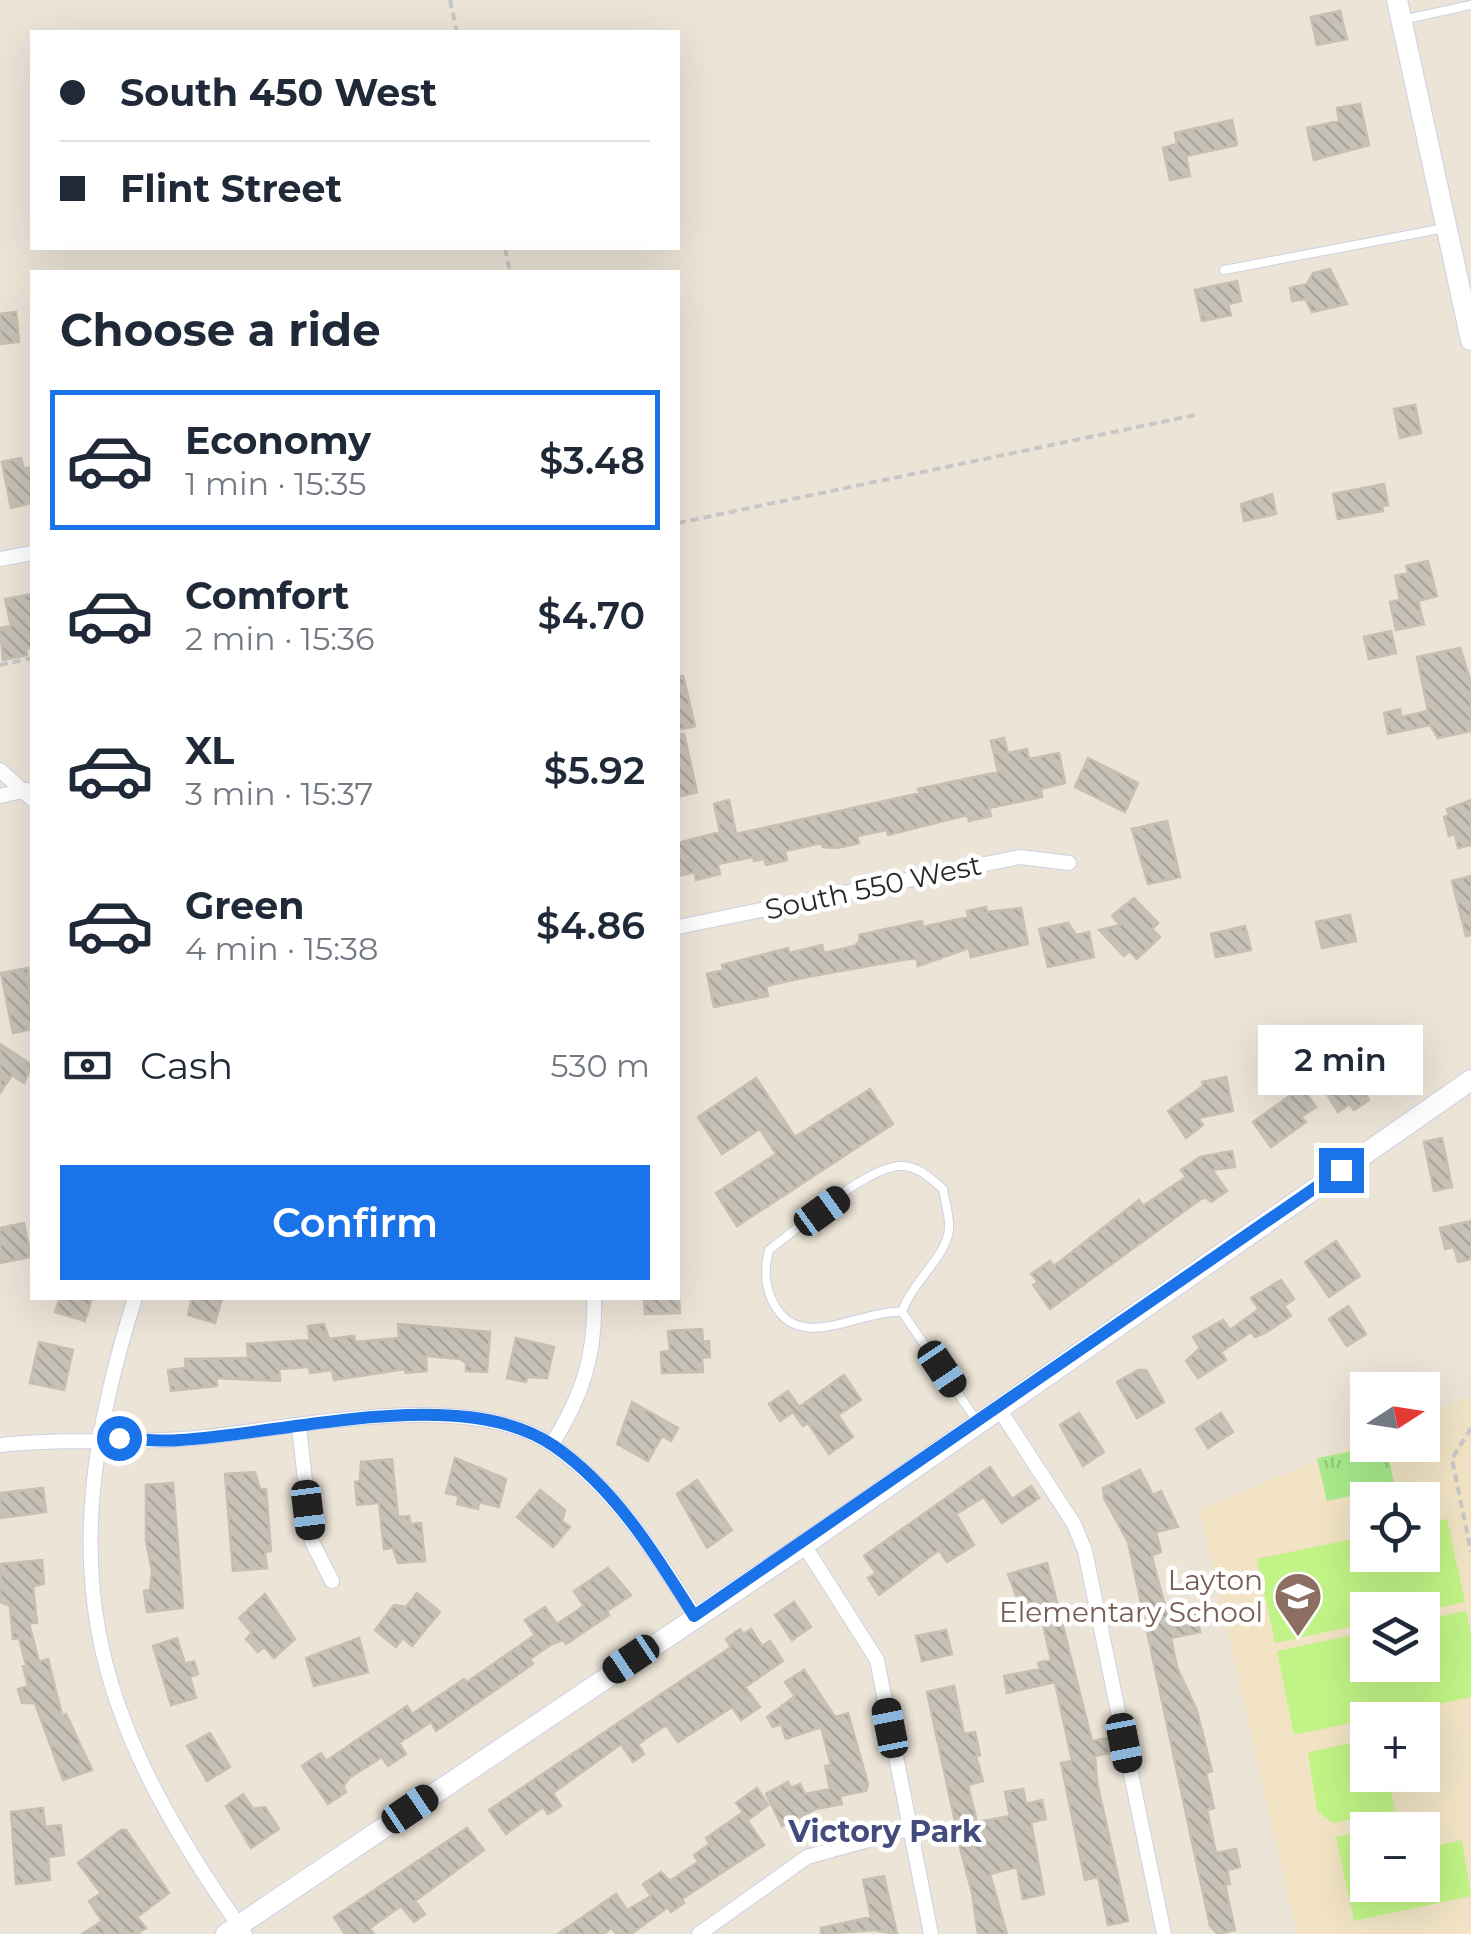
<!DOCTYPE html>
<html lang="en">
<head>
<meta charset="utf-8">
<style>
	:root { --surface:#fff; --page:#f6f6f7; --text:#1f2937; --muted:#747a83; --line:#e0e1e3; --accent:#1a73e8 }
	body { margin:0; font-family:Montserrat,sans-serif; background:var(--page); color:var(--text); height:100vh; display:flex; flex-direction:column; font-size:38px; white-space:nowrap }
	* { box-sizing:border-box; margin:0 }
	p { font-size:32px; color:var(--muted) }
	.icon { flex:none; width:55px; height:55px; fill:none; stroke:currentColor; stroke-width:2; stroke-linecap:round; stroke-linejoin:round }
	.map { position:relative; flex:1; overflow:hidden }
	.details { position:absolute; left:30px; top:270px; width:650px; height:1030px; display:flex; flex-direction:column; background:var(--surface); border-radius:0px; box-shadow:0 10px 40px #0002 }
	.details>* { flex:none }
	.hud { position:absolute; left:30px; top:30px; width:650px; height:220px; border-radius:0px; box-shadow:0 10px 40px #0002; display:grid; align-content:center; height:220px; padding:0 30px; background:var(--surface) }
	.needle { width:65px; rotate:78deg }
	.buttons { position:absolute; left:1350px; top:1372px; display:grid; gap:20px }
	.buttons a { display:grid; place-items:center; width:90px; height:90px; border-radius:0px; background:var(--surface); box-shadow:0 10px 40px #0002; font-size:50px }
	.end { position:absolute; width:45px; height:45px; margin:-22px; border:12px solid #1a73e8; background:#fff; box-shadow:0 0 0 5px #fff }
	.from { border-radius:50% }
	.bubble { position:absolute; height:70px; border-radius:0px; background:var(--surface); box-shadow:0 10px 40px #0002; font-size:32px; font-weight:600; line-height:70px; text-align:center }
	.car { position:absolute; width:30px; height:60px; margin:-30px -15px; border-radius:12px; box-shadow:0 0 8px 2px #0007; background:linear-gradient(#222 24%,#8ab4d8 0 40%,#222 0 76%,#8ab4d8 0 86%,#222 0) }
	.hud b { display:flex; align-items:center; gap:35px; height:95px; font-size:38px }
	.hud b+b { border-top:2px solid var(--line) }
	.hud i { width:25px; height:25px; background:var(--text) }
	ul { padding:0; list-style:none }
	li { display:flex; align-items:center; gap:30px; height:140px; margin:0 20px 15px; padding:0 10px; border:5px solid transparent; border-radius:0px }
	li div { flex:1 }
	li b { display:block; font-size:38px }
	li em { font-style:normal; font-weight:600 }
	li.current { border-color:var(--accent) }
	li>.icon { width:90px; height:90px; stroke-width:1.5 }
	h2 { padding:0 30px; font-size:45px; line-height:120px }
	.pay { display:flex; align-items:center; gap:25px; height:110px; padding:0 30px; font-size:38px }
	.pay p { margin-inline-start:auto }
	.button { display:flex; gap:20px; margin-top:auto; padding:20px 30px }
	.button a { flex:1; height:115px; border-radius:0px; background:var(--accent); color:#fff; font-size:40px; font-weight:600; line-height:115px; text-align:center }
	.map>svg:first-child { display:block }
	.education { fill:#f1e3c4; fill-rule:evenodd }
	.park { fill:url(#park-tufts) }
	.pitch { fill:#c1f386 }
	.building { fill:url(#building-back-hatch); stroke:#c7c0b1; stroke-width:2.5 }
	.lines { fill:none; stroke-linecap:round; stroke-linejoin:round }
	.lane-casing { stroke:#ccd0e3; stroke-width:10 }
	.street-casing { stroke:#ccd0e3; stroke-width:16 }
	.secondary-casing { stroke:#ccd0e3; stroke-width:22 }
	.path { stroke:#c7c7c7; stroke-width:4; stroke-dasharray:8 5; stroke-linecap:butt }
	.lane { stroke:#fff; stroke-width:8 }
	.street { stroke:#fff; stroke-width:14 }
	.secondary { stroke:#fff; stroke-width:20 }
	.route { stroke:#1a73e8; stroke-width:12 }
	.labels { text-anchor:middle; stroke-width:9; stroke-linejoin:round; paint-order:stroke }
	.street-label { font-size:28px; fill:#282828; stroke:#fff }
	.education-label { font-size:28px; fill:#785e54; stroke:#fff; text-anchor:end }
	.neighbourhood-label { font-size:30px; font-weight:bold; fill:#434c7d; stroke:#fff }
</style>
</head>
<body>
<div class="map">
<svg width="1471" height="1934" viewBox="0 0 1471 1934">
	<defs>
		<pattern id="park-tufts" width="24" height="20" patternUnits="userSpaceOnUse" patternTransform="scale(2.5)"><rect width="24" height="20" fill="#a9ea8c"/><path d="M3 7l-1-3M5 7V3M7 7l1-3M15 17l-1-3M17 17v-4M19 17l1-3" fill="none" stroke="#91c979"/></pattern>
		<pattern id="building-back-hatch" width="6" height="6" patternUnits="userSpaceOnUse" patternTransform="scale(2.5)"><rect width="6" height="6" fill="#c7c1b7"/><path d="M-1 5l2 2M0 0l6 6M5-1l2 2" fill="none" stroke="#aba69d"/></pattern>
	</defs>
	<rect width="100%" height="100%" fill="#ece4d7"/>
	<!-- education -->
	<path class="education" d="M1471,1396V1934H1297L1200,1510L1367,1439L1368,1445H1422L1423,1416ZM1368,1500H1422V1555H1368ZM1368,1610H1422V1665H1368ZM1368,1720H1422V1775H1368ZM1368,1830H1422V1885H1368Z"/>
	<!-- park -->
	<path class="park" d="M1386,1445L1395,1487L1327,1501L1317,1458Z"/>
	<!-- pitch -->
	<path class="pitch" d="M1447,1519L1465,1602L1423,1611L1368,1610L1367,1623L1275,1643L1257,1559L1367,1536L1368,1555H1422L1423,1524Z
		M1466,1611L1471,1634V1697L1294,1735L1277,1651L1367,1632L1368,1665H1422L1423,1620Z
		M1367,1740L1368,1775H1388L1395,1810L1333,1823L1317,1811L1308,1752Z
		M1367,1831L1368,1885H1422L1423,1849L1462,1840L1471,1896L1354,1921L1336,1837Z"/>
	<!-- building -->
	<path class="building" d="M1340,11L1347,39L1317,45L1311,17Z
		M1360,104L1369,145L1314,160L1307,128L1339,121L1337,108Z
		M1232,120L1237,145L1186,156L1190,176L1170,180L1163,148L1177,144L1175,133Z
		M1330,269L1347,304L1312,312L1305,299L1292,301L1290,288L1307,284L1313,273Z
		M1237,281L1241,301L1228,304L1231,315L1202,321L1195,290Z
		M16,312L19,342L0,344V314Z
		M1415,405L1421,433L1400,438L1394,409Z
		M21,458L24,469L32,467V503L11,508L2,462Z
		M1384,484L1388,505L1382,506L1383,511L1338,519L1333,494Z
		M1272,494L1276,514L1244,521L1241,504Z
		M1428,561L1437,596L1418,601L1424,624L1396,630L1390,602L1400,600L1395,576L1408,573L1406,566Z
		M32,594V647L26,649L27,655L3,660L0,628L11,626L5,599Z
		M1391,631L1396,653L1369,659L1364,637Z
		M1460,648L1471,682V731L1438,738L1430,725L1388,734L1384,713L1400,709L1401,717L1428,711L1417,657Z
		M678,676H683L695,726L678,730Z
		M678,734H684L697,792L678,797Z
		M1004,738L1008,753L1027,749L1029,759L1059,753L1065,783L1041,789L1042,797L989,808L991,816L969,821L967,815L888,835L887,830L857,836L859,843L837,848L823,847L822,843L785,851L787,860L766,865L764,859L754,861L753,857L718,864L720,874L696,880L695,872L678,876V843L720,832L714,804L729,800L736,834L920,793L918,789L998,772L991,741Z
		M1088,758L1138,783L1125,812L1075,787Z
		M1471,800V845L1458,848L1455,834L1449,836L1444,817L1449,815L1447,809Z
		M1167,821L1180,877L1148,884L1132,829Z
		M1471,876V935L1466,936L1452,881Z
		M1134,898L1158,923L1152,929L1160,937L1137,959L1129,951L1124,956L1099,930L1120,925L1112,916Z
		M986,907L987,912L1021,908L1028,944L971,957L969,948L918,966L917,959H908L807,977L766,986L768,996L714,1007L707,974L723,970L722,965L788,948L789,953L822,945L824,953L854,946L860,941L859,935L922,921L923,927L968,917L967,911Z
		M1350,915L1356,941L1322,948L1316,922Z
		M1068,923L1076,935L1089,932L1094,957L1048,967L1039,929Z
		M1245,926L1251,950L1216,957L1211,934Z
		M28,968L32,1029L13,1033L1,973Z
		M0,1044L32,1065L24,1083L12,1075L0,1093Z
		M1226,1077L1233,1111L1198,1118L1203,1125L1186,1138L1168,1111L1203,1086L1202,1082Z
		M756,1078L795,1137L870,1089L893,1124L737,1226L716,1193L776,1154L760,1129L722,1154L698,1117Z
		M1356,1078L1369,1100L1354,1110L1350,1104L1338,1112L1328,1096Z
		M1302,1087L1316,1107L1301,1117L1306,1122L1271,1147L1253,1122Z
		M1442,1138L1452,1187L1434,1191L1424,1142Z
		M1232,1151L1235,1167L1212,1170L1227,1191L1211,1202L1206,1197L1201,1199L1050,1309L1033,1285L1038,1282L1031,1274L1050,1261L1054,1266L1139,1200L1143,1206L1186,1177L1181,1170L1200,1157Z
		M1471,1221V1259L1458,1262L1454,1247L1445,1249L1440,1228Z
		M24,1223L31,1257L0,1263V1228Z
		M1336,1241L1360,1276L1329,1297L1305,1262Z
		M1281,1280L1294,1299L1284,1306L1291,1316L1265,1333L1255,1337L1251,1332L1221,1352L1226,1360L1198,1378L1186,1361L1200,1348L1193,1337L1223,1320L1230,1330L1259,1309L1251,1298Z
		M60,1298H92L85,1321L55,1312Z
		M192,1298H222L215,1323L188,1315Z
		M644,1298H679L680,1313L645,1314Z
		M1348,1306L1366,1334L1347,1346L1329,1319Z
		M324,1324L329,1339L354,1336L355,1342L399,1338L398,1324L490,1332L487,1372L466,1371V1363L460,1359L426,1356L427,1371L406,1373L405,1369L334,1380L332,1370L310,1373L309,1367L279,1369L280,1381L216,1378L217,1386L171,1391L168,1370L186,1368L185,1359L248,1358L247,1344L310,1340L308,1326Z
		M702,1329L703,1342L709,1341L710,1357L702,1358L703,1372L662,1373L661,1352L670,1351L668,1331Z
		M516,1338L554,1347L547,1378L527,1377L526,1382L507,1378Z
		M39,1342L73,1350L64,1390L30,1383Z
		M1138,1370H1146L1164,1402L1137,1418L1117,1382Z
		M844,1375L861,1400L838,1415L853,1437L829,1454L808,1423L803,1426L793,1412L780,1421L769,1404L788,1391L799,1407Z
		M632,1402L678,1428L671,1441L662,1436L648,1461L617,1444Z
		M1079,1413L1104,1452L1083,1466L1060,1425Z
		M1221,1413L1233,1432L1208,1448L1196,1429Z
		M455,1458L506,1479L499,1507L479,1502L478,1509L457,1504L459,1496L446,1493Z
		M392,1459L398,1517L409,1516L410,1524L421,1523L425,1561L398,1563L393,1548L384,1549L379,1503L357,1505L355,1482L360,1481L361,1462Z
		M990,1467L1012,1499L1031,1486L1039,1498L1002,1523L984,1497L956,1514L974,1545L947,1562L939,1550L879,1595L868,1578L876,1573L864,1556Z
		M1140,1470L1153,1495L1161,1491L1178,1527L1156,1532L1161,1552L1152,1555L1153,1561L1168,1617L1195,1611L1200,1632L1171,1638L1177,1667L1197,1711L1212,1771L1206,1773L1214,1808L1207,1810L1216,1853L1236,1849L1240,1867L1227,1870L1230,1884L1225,1885L1235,1930L1218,1934L1210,1926L1128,1542L1104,1498L1103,1488Z
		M255,1472L260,1489H266L271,1551L265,1552L267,1568L233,1571L225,1474Z
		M697,1480L732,1530L707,1548L677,1494Z
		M173,1483L183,1608L147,1612L144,1591L150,1590L152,1571L146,1541V1485Z
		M43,1488L46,1512L0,1518V1493Z
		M540,1490L565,1510L562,1521L570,1527L553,1547L517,1517Z
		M42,1560L44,1584L33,1586L37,1623H29L39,1662L48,1659L62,1715L66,1714L92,1770L63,1780L35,1703H22L18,1689L28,1686L23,1666L26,1665L19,1638L13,1639L10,1606L0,1602L1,1564Z
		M1047,1563L1092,1741L1107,1738L1110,1753L1095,1756L1097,1782L1128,1921L1108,1925L1098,1877L1085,1880L1061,1763L1072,1761L1055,1682L1007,1693L1004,1676L1040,1669L1038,1663L1051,1660L1038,1601L1020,1606L1008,1574Z
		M608,1568L631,1595L607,1611L609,1615L566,1644L563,1640L552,1644L530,1659L533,1664L436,1731L431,1722L399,1743L406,1754L388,1766L382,1757L349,1778L343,1787L346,1792L328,1804L302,1766L321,1753L326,1761L407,1706L412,1714L464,1679L467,1682L535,1635L525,1620L545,1607L557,1624L584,1606L574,1591Z
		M417,1593L440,1612L412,1646L403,1638L396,1647L375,1630L394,1605L406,1607Z
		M265,1594L295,1639L274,1658L264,1647L258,1652L246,1639L252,1633L239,1618Z
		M794,1602L811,1627L792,1640L775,1615Z
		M740,1629L743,1634L751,1629L762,1646L770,1641L783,1661L745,1687L760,1707L741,1720L732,1707L678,1742L666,1725L638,1744L644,1754L633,1762L621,1744L553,1793L561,1806L548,1814L543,1807L506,1834L489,1810L731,1647L726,1639Z
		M946,1630L952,1654L922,1661L916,1636Z
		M177,1638L185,1664L194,1661L198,1674L190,1677L196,1698L171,1705L153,1646Z
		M359,1638L368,1672L314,1686L306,1658Z
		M804,1670L835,1717L848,1713L868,1784L866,1791L840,1796L842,1804L816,1809L782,1826L766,1794L788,1782L791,1788L800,1784L805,1794L830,1789L825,1766L831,1765L821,1727L786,1739L781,1724L773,1727L767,1717L795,1696L785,1682Z
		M954,1686L964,1734L975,1732L980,1755L976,1756L983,1781L968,1785L977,1822L1010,1816L1005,1792L1023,1789L1026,1804L1042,1800L1046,1819L1031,1822L1044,1894L1023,1899L1017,1867L990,1874L1007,1934H978L972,1893L958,1840L954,1841L951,1827L956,1826L927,1692Z
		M210,1733L230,1767L207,1781L187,1746Z
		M757,1788L768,1805L749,1819L736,1803Z
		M243,1794L253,1809L265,1807L279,1829L251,1848L226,1806Z
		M43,1808L45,1827L61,1825L64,1855L48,1857L50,1880L16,1884L11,1812Z
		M742,1813L764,1845L682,1899L684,1903L671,1912L668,1907L631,1934H616L612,1928L603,1934H558L616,1894L627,1910L651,1896L643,1884L661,1872L670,1881L698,1862L694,1855L710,1844L706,1838Z
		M467,1828L484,1850L415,1901L425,1914L414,1922L401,1906L370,1928L374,1934H345L334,1917Z
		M121,1830H126L169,1893L137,1917L146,1928L137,1934H82L102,1921L89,1901L101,1893L78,1863Z
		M884,1876L897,1934L874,1930L821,1934V1928L871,1917L863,1880Z"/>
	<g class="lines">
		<!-- lane casing -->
		<g class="lane-casing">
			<path id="lane" d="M1402,20L1471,5
				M1224,270L1445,228
				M902,1312C861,1309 800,1354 774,1304C764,1286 764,1269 769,1250C798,1229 868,1164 903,1166C920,1167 931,1179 943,1189C945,1202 950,1217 949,1229C947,1256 912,1282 902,1312L977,1421"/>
		</g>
		<!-- street casing -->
		<g class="street-casing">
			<path id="street" d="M0,559L32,553
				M0,770L32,799
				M0,796L27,790
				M678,927L1020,857L1069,863
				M135,1298C51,1564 85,1709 245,1934
				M999,1409L1074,1524L1085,1551L1164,1934
				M299,1427L312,1542L332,1581
				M552,1444C582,1396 596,1355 594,1298
				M0,1445C70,1437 137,1445 205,1437C299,1427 475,1388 555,1447C615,1490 656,1554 695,1616
				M804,1545L877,1660L931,1934
				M699,1934L807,1857L908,1829"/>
		</g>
		<!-- secondary casing -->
		<g class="secondary-casing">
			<path id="secondary" d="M1397,0L1471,340
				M226,1934L804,1545L1471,1080"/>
		</g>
		<!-- path -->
		<path class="path" d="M450,0L457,32
			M505,248L510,272
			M678,523L1195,415
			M0,665L32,658
			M1471,1428L1452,1459L1471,1552"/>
		<!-- lane -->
		<use href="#lane" class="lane"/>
		<!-- street -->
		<use href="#street" class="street"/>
		<!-- secondary -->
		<use href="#secondary" class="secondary"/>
	</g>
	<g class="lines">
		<!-- route -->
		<path class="route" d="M119,1438C139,1439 160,1442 180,1440C285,1434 464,1383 554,1446C615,1488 656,1555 694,1616L1341,1170"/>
	</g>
	<!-- icons -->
	<defs>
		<g id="school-pin" transform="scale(2.5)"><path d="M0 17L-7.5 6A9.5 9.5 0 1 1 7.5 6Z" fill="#8d6e63" stroke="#fff"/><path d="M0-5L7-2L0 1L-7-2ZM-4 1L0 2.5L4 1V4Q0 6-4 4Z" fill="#fff"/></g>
	</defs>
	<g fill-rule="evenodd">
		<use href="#school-pin" x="1298" y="1596"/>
	</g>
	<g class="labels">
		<!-- street labels -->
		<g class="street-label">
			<text transform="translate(873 887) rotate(-12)" y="10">South 550 West</text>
		</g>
		<!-- education labels -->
		<g class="education-label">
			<text x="1263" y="1590">Layton<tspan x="1263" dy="32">Elementary School</tspan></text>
		</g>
		<!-- neighbourhood labels -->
		<g class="neighbourhood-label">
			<text x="885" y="1842">Victory Park</text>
		</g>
	</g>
</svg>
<div class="buttons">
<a><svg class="needle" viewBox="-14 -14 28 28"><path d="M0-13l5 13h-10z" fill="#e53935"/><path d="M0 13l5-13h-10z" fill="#747a83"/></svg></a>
<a><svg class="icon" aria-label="locate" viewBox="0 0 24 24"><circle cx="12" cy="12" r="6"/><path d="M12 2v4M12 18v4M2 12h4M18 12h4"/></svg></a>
<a><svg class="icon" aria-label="layers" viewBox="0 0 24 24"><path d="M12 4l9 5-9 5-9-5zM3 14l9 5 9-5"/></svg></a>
<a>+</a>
<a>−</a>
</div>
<i class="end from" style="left:119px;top:1438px"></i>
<i class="end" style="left:1341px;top:1170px"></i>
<div class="bubble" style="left:1258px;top:1025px;width:165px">2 min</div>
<i class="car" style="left:822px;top:1211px;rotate:54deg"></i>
<i class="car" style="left:942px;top:1369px;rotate:146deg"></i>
<i class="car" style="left:308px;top:1510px;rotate:173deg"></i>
<i class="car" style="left:631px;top:1659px;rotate:236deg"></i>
<i class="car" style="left:890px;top:1728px;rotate:349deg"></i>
<i class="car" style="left:1124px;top:1743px;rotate:169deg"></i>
<i class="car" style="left:410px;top:1809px;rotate:56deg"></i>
<div class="hud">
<b><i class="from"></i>South 450 West</b>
<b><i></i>Flint Street</b>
</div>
<section class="details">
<h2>Choose a ride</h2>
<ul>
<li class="current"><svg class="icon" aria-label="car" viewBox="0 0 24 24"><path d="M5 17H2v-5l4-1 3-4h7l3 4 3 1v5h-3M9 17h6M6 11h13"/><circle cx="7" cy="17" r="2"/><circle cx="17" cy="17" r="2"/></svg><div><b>Economy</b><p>1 min · 15:35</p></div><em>$3.48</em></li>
<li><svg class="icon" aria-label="car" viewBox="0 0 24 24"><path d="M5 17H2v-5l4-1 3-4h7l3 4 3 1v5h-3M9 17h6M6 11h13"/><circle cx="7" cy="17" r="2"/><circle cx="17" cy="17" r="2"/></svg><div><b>Comfort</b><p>2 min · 15:36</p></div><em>$4.70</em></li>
<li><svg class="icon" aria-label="car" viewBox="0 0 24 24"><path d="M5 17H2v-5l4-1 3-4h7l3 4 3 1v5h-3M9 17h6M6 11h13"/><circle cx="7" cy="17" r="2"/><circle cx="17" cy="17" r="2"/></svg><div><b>XL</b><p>3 min · 15:37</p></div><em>$5.92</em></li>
<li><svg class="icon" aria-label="car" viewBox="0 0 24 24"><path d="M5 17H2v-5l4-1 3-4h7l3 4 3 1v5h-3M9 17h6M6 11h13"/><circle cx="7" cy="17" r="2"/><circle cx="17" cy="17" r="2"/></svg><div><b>Green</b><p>4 min · 15:38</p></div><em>$4.86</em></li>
</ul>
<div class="pay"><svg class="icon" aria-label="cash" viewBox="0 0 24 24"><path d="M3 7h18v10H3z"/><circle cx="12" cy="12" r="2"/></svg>Cash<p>530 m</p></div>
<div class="button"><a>Confirm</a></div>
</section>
</div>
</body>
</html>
